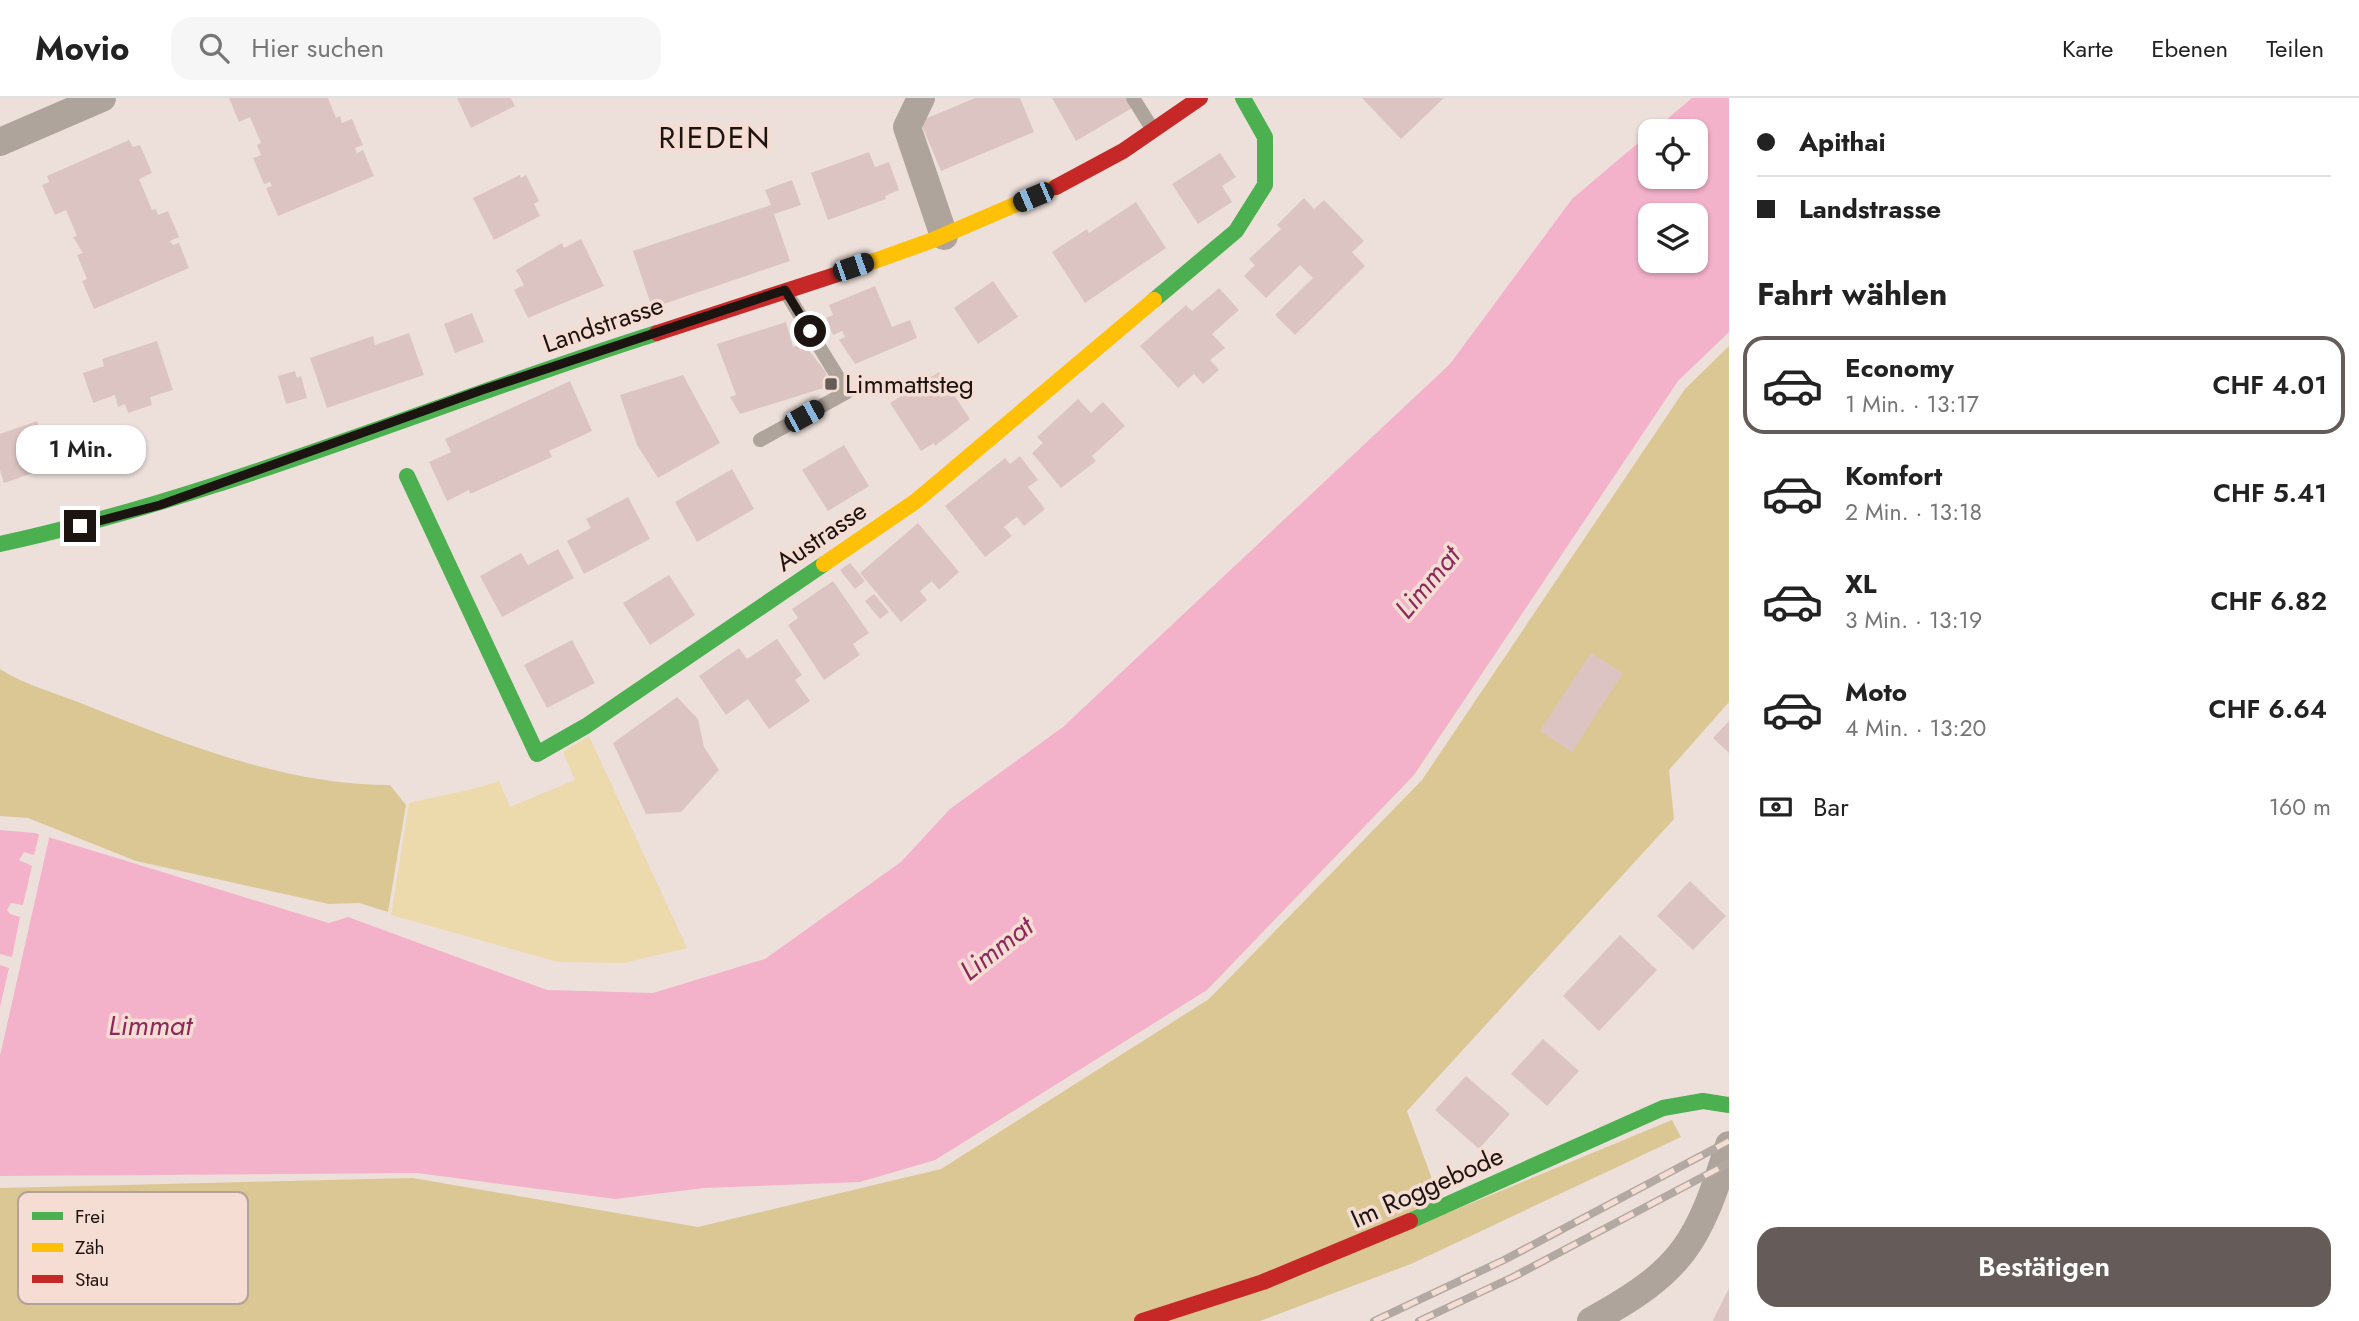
<!DOCTYPE html>
<html lang="de">
<head>
<meta charset="utf-8">
<style>
	:root { --surface:#fff; --page:#f6f6f6; --text:#222; --muted:#767676; --line:#e0e0e0; --accent:#655b58 }
	body { margin:0; font-family:Jost,sans-serif; background:var(--page); color:var(--text); height:100vh; display:flex; flex-direction:column; font-size:26px; white-space:nowrap }
	* { box-sizing:border-box; margin:0 }
	p { font-size:23px; color:var(--muted) }
	.icon { flex:none; width:38px; height:38px; fill:none; stroke:currentColor; stroke-width:2; stroke-linecap:round; stroke-linejoin:round }
	.map { position:relative; flex:1; overflow:hidden }
	.side { display:flex; flex-direction:column; background:var(--surface); width:630px }
	.side>* { flex:none }
	.top-card { display:grid; align-content:center; height:154px; padding:0 28px; background:var(--surface) }
	.controls { position:absolute; left:1638px; top:21px; display:grid; gap:14px }
	.controls a { display:grid; place-items:center; width:70px; height:70px; border-radius:14px; background:var(--surface); box-shadow:0 2px 5px #0004; font-size:35px }
	.end { position:absolute; width:32px; height:32px; margin:-16px; border:9px solid #1c1411; background:#fff; box-shadow:0 0 0 4px #fff }
	.from { border-radius:50% }
	.bubble { position:absolute; height:49px; border-radius:21px; background:var(--surface); box-shadow:0 2px 5px #0004; font-size:23px; font-weight:600; line-height:49px; text-align:center }
	.car { position:absolute; width:21px; height:42px; margin:-21px -10px; border-radius:9px; box-shadow:0 0 5px 2px #0007; background:linear-gradient(#222 24%,#8ab4d8 0 40%,#222 0 76%,#8ab4d8 0 86%,#222 0) }
	.top-card b { display:flex; align-items:center; gap:24px; height:66px; font-size:26px }
	.top-card b+b { border-top:2px solid var(--line) }
	.top-card i { width:18px; height:18px; background:var(--text) }
	ul { padding:0; list-style:none }
	li { display:flex; align-items:center; gap:21px; height:98px; margin:0 14px 10px; padding:0 14px; border:4px solid transparent; border-radius:21px }
	li div { flex:1 }
	li b { display:block; font-size:26px }
	li em { font-style:normal; font-weight:600 }
	li.on { border-color:var(--accent) }
	li>.icon { width:63px; height:63px; stroke-width:1.5 }
	h2 { padding:0 28px; font-size:32px; line-height:84px }
	.pay { display:flex; align-items:center; gap:18px; height:77px; padding:0 28px; font-size:26px }
	.pay p { margin-inline-start:auto }
	.primary-button { display:flex; gap:14px; margin-top:auto; padding:14px 28px }
	.primary-button a { flex:1; height:80px; border-radius:21px; background:var(--accent); color:#fff; font-size:28px; font-weight:600; line-height:80px; text-align:center }
	header { display:flex; align-items:center; gap:42px; box-sizing:border-box; height:98px; padding:0 35px; background:var(--surface); border-bottom:2px solid var(--line) }
	header strong { font-size:33px }
	nav { display:flex; gap:38px; margin-inline-start:auto; font-size:24px }
	.search { width:490px; height:63px; background:var(--page); display:flex; align-items:center; gap:18px; box-sizing:border-box; padding:0 24px; border-radius:21px; color:var(--muted); font-size:26px }
	main { display:flex; flex:1; min-height:0 }
	.map>svg:first-child { display:block }
	.green { fill:#ecd9ac }
	.forest { fill:#dbc794 }
	.water { fill:#f3b1ca; fill-rule:evenodd }
	.pier { fill:#ede0db }
	.building { fill:#dcc4c2 }
	.lines { fill:none; stroke-linecap:round; stroke-linejoin:round }
	.lane { stroke:#afa49b; stroke-width:14 }
	.street { stroke:#afa49b; stroke-width:28 }
	.fast { stroke:#4caf50; stroke-width:16 }
	.slow { stroke:#ffc107; stroke-width:16 }
	.jam { stroke:#c62828; stroke-width:16 }
	.rail-casing { stroke:#b2a9a2; stroke-width:8 }
	.rail { stroke:#f5ddd3; stroke-width:5; stroke-dasharray:16; stroke-linecap:butt }
	.route { stroke:#1c1411; stroke-width:9 }
	.poi-dot { fill:#655b58; stroke:#f5ddd3; stroke-width:2.5 }
	.labels { text-anchor:middle; stroke-width:7; stroke-linejoin:round; paint-order:stroke }
	.street-label { font-size:26px; fill:#1c1411; stroke:#f5ddd3 }
	.poi-label { font-size:26px; fill:#1c1411; stroke:#f5ddd3; text-anchor:start }
	.water-label { font-size:28px; font-style:italic; fill:#8c285c; stroke:#f5ddd3 }
	.quarter-label { font-size:30px; letter-spacing:2px; fill:#1c1411; stroke:#f5ddd3 }
	.key { fill:#f5ddd3; stroke:#b4a199; stroke-width:2 }
	.key-label { font-size:19px; fill:#1c1411 }
</style>
</head>
<body>
<header>
<strong>Movio</strong>
<div class="search"><svg class="icon" aria-label="search" viewBox="0 0 24 24"><circle cx="10" cy="10" r="6"/><path d="M15 15l6 6"/></svg>Hier suchen</div>
<nav><a>Karte</a><a>Ebenen</a><a>Teilen</a></nav>
</header>
<main>
<div class="map">
<svg width="1729" height="1223" viewBox="0 0 1729 1223">
	<rect width="100%" height="100%" fill="#ede0db"/>
	<!-- green -->
	<path class="green" d="M589,638L687,850L624,865L558,864L391,817L409,705C439,697 469,694 499,683L510,709L575,682L563,654Z"/>
	<!-- forest -->
	<path class="forest" d="M1729,248V604L1669,672L1674,721L1407,1013L1445,1116L1672,1022L1681,1039L1411,1166L1260,1223H0V1090L413,1080L698,1129L941,1071L1209,901L1422,682L1685,291Z
		M0,571C25,587 56,595 83,606C181,645 284,687 390,687L406,707L388,814L359,805L329,806L136,763L28,720L0,718Z"/>
	<!-- water -->
	<path class="water" d="M1692,0H1729V234L1678,283L1414,677L1207,892L935,1062L860,1084L704,1090L615,1101L417,1075L0,1078V732L35,735L329,825L348,819L547,892L653,895L765,861L901,764L950,711L1063,629L1450,266L1572,101L1650,35V79H1696V33H1653ZM1650,117H1696V163H1650Z"/>
	<!-- pier -->
	<path class="pier" d="M40,733L50,736L0,958V909L9,870L0,867V856L12,859L20,819L10,816L7,812L11,805L23,807L32,768L19,762L24,754L34,757Z"/>
	<!-- building -->
	<path class="building" d="M229,0H328L336,20L340,18L342,25L352,21L363,47L355,50L357,55L363,52L374,78L278,118L266,90L272,88L270,84L264,86L253,60L261,57L257,47L261,45L250,19L239,24Z
		M457,0H511L515,8L471,30Z
		M975,0H1020L1034,34L941,73L920,23Z
		M1052,0H1126L1132,10L1076,43Z
		M1362,0H1444L1401,41Z
		M129,42L133,49L140,47L152,75L139,81L152,112L156,111L158,117L168,113L179,139L170,143L173,147L179,145L189,170L94,211L82,183L87,181L77,157L83,155L73,139L77,138L66,112L55,117L42,87L49,84L47,78Z
		M869,54L875,69L889,64L899,92L885,98L886,101L828,122L811,75Z
		M1220,55L1236,79L1222,88L1232,104L1198,126L1172,86Z
		M520,77L521,80L526,77L539,103L534,106L540,118L494,142L473,100Z
		M792,82L801,107L774,116L790,163L652,210L633,153L771,107L765,92Z
		M1304,100L1314,111L1324,102L1364,143L1352,154L1365,168L1295,237L1275,217L1313,180L1300,167L1266,200L1244,178L1255,167L1249,161L1281,131L1277,127Z
		M1136,104L1166,150L1085,205L1052,154L1087,131L1089,135Z
		M581,141L604,188L528,220L514,192L524,187L516,172L562,145L564,150Z
		M993,183L1018,219L978,246L954,210Z
		M875,188L892,229L910,222L917,240L855,266L839,242L845,239L842,233L833,237L826,220L833,217L829,207Z
		M1219,190L1239,212L1212,236L1225,250L1210,262L1219,272L1203,286L1194,276L1178,290L1140,248L1186,207L1192,213Z
		M472,215L484,244L455,255L444,226Z
		M786,224L793,249L803,245L825,273L830,288L740,316L730,299L736,297L717,246Z
		M409,235L424,277L327,310L310,260L373,238L375,247Z
		M157,243L173,292L150,299L152,307L128,315L125,306L118,309L115,297L93,305L83,275L104,268L102,261Z
		M295,273L297,280L301,278L307,300L286,306L278,278Z
		M939,274L970,321L935,348L934,345L921,353L890,305Z
		M683,277L720,345L658,380L637,347L620,297Z
		M570,283L592,333L549,353L552,359L470,396L469,392L447,403L429,364L451,354L445,341Z
		M1078,301L1091,315L1103,304L1125,328L1092,358L1096,363L1061,390L1032,355L1043,345L1037,339Z
		M37,323L53,368L4,385L0,372V336Z
		M80,336L86,355L60,364L53,345Z
		M844,347L869,388L828,413L802,372Z
		M1020,358L1038,382L1028,389L1045,411L1024,428L1017,419L1011,423L1004,429L1012,438L985,459L945,408L1005,360L1010,366Z
		M732,371L754,411L697,444L675,404Z
		M628,399L650,441L584,476L567,443L591,430L586,421Z
		M918,425L959,474L939,492L932,483L920,493L927,502L901,524L860,475Z
		M558,451L574,480L502,519L480,478L521,455L528,467Z
		M850,465L865,483L855,491L840,472Z
		M669,477L695,517L650,547L623,505Z
		M833,483L869,535L853,546L860,557L824,582L788,527L798,520L792,511Z
		M874,496L889,514L880,521L865,503Z
		M777,541L802,577L795,582L810,603L769,631L748,601L726,617L699,578L739,550L747,561Z
		M572,542L595,585L547,610L524,567Z
		M1591,555L1623,575L1572,654L1540,633Z
		M677,599L698,621L704,649L719,672L681,714L646,716L613,645Z
		M1729,623V655L1713,640Z
		M1690,783L1726,818L1693,852L1657,818Z
		M1620,837L1657,872L1599,933L1563,898Z
		M1543,941L1579,973L1547,1008L1511,976Z
		M1466,978L1510,1016L1479,1051L1435,1012Z
		M1729,1190V1223H1713L1715,1218Z"/>
	<g class="lines">
		<!-- lane -->
		<path class="lane" d="M1133,0L1153,32
			M760,342L847,294L787,196"/>
		<!-- street -->
		<path class="street" d="M921,0L907,29L944,138
			M0,44L102,0
			M1591,1223C1684,1172 1698,1145 1729,1047"/>
		<!-- fast -->
		<path class="fast" d="M1154,202L1236,133L1265,87V39L1243,0
			M407,378L537,656L586,628L824,466
			M0,446C225,397 438,304 657,235
			M1410,1123L1663,1010L1703,1003L1729,1007"/>
		<!-- slow -->
		<path class="slow" d="M838,176L933,142L1056,89
			M824,466L916,403L1154,202"/>
		<!-- jam -->
		<path class="jam" d="M1056,89L1123,53L1200,0
			M657,235L838,176
			M1142,1223L1263,1184L1410,1123"/>
		<!-- rail casing -->
		<g class="rail-casing">
			<path id="rail" d="M1374,1223L1504,1162L1729,1043
				M1419,1223L1513,1179L1729,1065"/>
		</g>
		<!-- rail -->
		<use href="#rail" class="rail"/>
	</g>
	<g class="lines">
		<!-- route -->
		<path class="route" d="M80,428L160,407L482,292L785,192L810,233"/>
	</g>
	<!-- markers -->
	<rect class="poi-dot" x="824" y="279" width="14" height="14" rx="3.5"/>
	<g class="labels">
		<!-- street labels -->
		<g class="street-label">
			<text transform="translate(603 226) rotate(-19)" y="9">Landstrasse</text>
			<text transform="translate(821 438) rotate(-34)" y="9">Austrasse</text>
			<text transform="translate(1427 1089) rotate(-24)" y="9">Im Roggebode</text>
		</g>
		<!-- poi labels -->
		<g class="poi-label">
			<text x="845" y="295">Limmattsteg</text>
		</g>
		<!-- water labels -->
		<g class="water-label">
			<text transform="translate(1427 484) rotate(-50)" y="10">Limmat</text>
			<text transform="translate(996 850) rotate(-38)" y="10">Limmat</text>
			<text x="150" y="937">Limmat</text>
		</g>
		<!-- quarter labels -->
		<g class="quarter-label">
			<text x="715" y="50">RIEDEN</text>
		</g>
	</g>
	<!-- legend -->
	<rect x="18" y="1094" width="230" height="112" rx="10" class="key"/>
	<rect x="32" y="1114" width="31" height="8" fill="#4caf50"/>
	<rect x="32" y="1145" width="31" height="9" fill="#ffc107"/>
	<rect x="32" y="1177" width="31" height="8" fill="#c62828"/>
	<g class="key-label">
		<text x="75" y="1125">Frei</text>
		<text x="75" y="1156">Zäh</text>
		<text x="75" y="1188">Stau</text>
	</g>
</svg>
<div class="controls">
<a><svg class="icon" aria-label="locate" viewBox="0 0 24 24"><circle cx="12" cy="12" r="6"/><path d="M12 2v4M12 18v4M2 12h4M18 12h4"/></svg></a>
<a><svg class="icon" aria-label="layers" viewBox="0 0 24 24"><path d="M12 4l9 5-9 5-9-5zM3 14l9 5 9-5"/></svg></a>
</div>
<i class="end from" style="left:810px;top:233px"></i>
<i class="end" style="left:80px;top:428px"></i>
<div class="bubble" style="left:16px;top:327px;width:130px">1 Min.</div>
<i class="car" style="left:1033px;top:99px;rotate:247deg"></i>
<i class="car" style="left:853px;top:169px;rotate:71deg"></i>
<i class="car" style="left:804px;top:318px;rotate:61deg"></i>
</div>
<section class="side">
<div class="top-card">
<b><i class="from"></i>Apithai</b>
<b><i></i>Landstrasse</b>
</div>
<h2>Fahrt wählen</h2>
<ul>
<li class="on"><svg class="icon" aria-label="car" viewBox="0 0 24 24"><path d="M5 17H2v-5l4-1 3-4h7l3 4 3 1v5h-3M9 17h6M6 11h13"/><circle cx="7" cy="17" r="2"/><circle cx="17" cy="17" r="2"/></svg><div><b>Economy</b><p>1 Min. · 13:17</p></div><em>CHF 4.01</em></li>
<li><svg class="icon" aria-label="car" viewBox="0 0 24 24"><path d="M5 17H2v-5l4-1 3-4h7l3 4 3 1v5h-3M9 17h6M6 11h13"/><circle cx="7" cy="17" r="2"/><circle cx="17" cy="17" r="2"/></svg><div><b>Komfort</b><p>2 Min. · 13:18</p></div><em>CHF 5.41</em></li>
<li><svg class="icon" aria-label="car" viewBox="0 0 24 24"><path d="M5 17H2v-5l4-1 3-4h7l3 4 3 1v5h-3M9 17h6M6 11h13"/><circle cx="7" cy="17" r="2"/><circle cx="17" cy="17" r="2"/></svg><div><b>XL</b><p>3 Min. · 13:19</p></div><em>CHF 6.82</em></li>
<li><svg class="icon" aria-label="car" viewBox="0 0 24 24"><path d="M5 17H2v-5l4-1 3-4h7l3 4 3 1v5h-3M9 17h6M6 11h13"/><circle cx="7" cy="17" r="2"/><circle cx="17" cy="17" r="2"/></svg><div><b>Moto</b><p>4 Min. · 13:20</p></div><em>CHF 6.64</em></li>
</ul>
<div class="pay"><svg class="icon" aria-label="cash" viewBox="0 0 24 24"><path d="M3 7h18v10H3z"/><circle cx="12" cy="12" r="2"/></svg>Bar<p>160 m</p></div>
<div class="primary-button"><a>Bestätigen</a></div>
</section>
</main>
</body>
</html>
